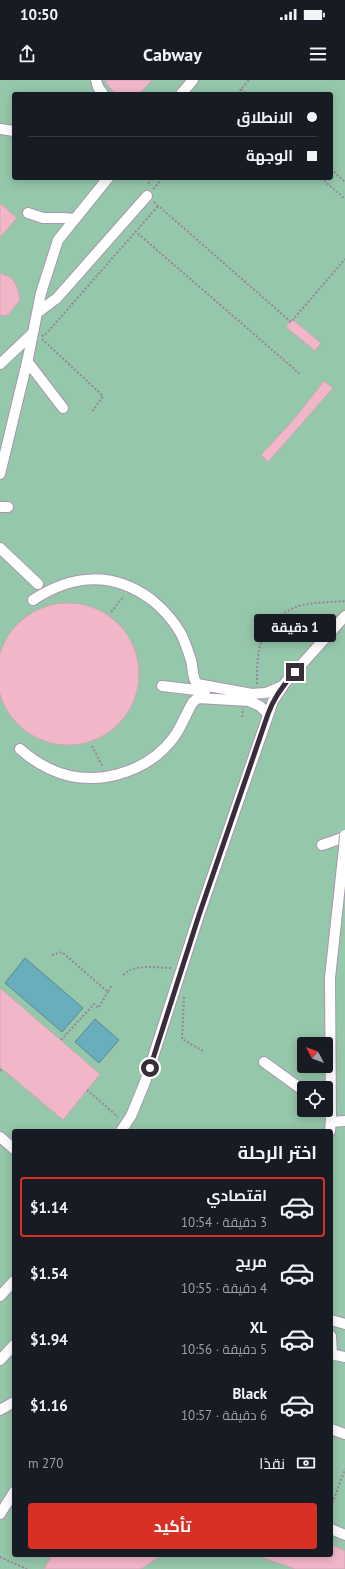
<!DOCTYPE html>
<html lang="ar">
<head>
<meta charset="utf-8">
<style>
	:root { --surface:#171b24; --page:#20242c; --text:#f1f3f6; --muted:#9ea1a6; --line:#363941; --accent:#d93025 }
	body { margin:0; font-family:"PT Sans",Cairo,sans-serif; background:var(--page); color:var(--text); direction:rtl; height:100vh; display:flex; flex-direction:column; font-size:15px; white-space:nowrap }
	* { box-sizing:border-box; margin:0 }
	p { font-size:13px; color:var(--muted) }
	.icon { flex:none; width:22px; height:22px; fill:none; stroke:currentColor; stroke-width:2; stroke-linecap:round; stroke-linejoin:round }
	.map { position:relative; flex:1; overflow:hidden; direction:ltr }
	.sheet { position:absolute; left:12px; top:1049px; width:321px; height:428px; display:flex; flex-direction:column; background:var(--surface); border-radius:4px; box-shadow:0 2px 10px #0003; direction:rtl }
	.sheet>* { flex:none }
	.guide { position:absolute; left:12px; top:12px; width:321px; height:88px; border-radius:4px; box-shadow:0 2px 10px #0003; direction:rtl; display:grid; align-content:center; height:88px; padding:0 16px; background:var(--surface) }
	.needle { width:26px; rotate:311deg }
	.controls { position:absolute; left:297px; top:957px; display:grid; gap:8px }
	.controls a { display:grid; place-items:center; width:36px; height:36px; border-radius:4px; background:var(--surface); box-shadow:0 2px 10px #0003; font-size:20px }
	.end { position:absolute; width:18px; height:18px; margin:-9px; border:5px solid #372e39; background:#fff; box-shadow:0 0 0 2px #fff }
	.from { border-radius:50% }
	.bubble { position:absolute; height:28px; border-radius:4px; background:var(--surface); box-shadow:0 2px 10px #0003; font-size:13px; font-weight:700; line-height:28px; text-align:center; direction:rtl }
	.guide b { display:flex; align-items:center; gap:14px; height:38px; font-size:15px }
	.guide b+b { border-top:1px solid var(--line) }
	.guide i { width:10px; height:10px; background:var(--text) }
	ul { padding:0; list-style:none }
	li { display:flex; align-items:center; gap:12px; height:60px; margin:0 8px 6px; padding:0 8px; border:2px solid transparent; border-radius:4px }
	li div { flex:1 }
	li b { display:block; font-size:15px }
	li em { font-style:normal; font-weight:700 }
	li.active { border-color:var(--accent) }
	li>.icon { width:36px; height:36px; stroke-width:1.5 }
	h2 { padding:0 16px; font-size:18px; line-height:48px }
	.pay { display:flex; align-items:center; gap:10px; height:44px; padding:0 16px; font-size:15px }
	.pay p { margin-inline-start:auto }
	.primary-button { display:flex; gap:8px; margin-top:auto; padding:8px 16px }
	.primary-button a { flex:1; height:46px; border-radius:4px; background:var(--accent); color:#fff; font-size:16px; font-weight:700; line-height:46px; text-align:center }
	.status { display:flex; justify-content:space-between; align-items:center; height:28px; padding:0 20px; background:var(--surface); direction:ltr }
	.status svg { height:11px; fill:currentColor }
	header { display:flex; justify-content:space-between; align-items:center; height:52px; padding:0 16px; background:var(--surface); font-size:18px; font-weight:700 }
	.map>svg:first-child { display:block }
	.pitch { fill:#95c7aa; fill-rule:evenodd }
	.water { fill:#69aebc; stroke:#5a8895 }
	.building { fill:#f2b6c9; stroke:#cda7b2 }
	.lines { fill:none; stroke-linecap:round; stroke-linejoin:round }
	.minor-casing { stroke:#ac95b1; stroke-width:12 }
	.path { stroke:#97869b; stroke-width:2; stroke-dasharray:2 2; stroke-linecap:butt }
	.minor { stroke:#fff; stroke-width:10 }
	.minor-bridge-casing { stroke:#ac95b1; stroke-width:12; stroke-linecap:butt }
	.minor-bridge { stroke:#fff; stroke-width:10 }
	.route { stroke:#372e39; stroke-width:5 }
</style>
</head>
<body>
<div class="status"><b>10:50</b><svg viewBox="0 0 49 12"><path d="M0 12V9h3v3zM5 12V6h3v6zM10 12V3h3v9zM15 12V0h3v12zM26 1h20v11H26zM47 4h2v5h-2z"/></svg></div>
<header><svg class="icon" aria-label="menu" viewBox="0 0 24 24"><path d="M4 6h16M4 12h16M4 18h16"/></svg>Cabway<svg class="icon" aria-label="share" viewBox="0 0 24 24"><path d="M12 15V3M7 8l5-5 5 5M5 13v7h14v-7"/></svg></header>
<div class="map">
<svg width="345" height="1489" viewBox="0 0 345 1489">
	<rect width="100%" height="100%" fill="#eed5f3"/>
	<!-- pitch -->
	<path class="pitch" d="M0,0H345V1489H0ZM14,14H331V98H14ZM304,964H326V986H304ZM304,1008H326V1030H304ZM14,1051H331V1475H14Z"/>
	<!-- water -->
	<path class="water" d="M25,878L83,928L62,952L5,903Z
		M95,939L119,960L99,983L75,962Z"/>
	<!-- building -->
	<path class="building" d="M105,0H152L143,10L136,14H119L114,12L109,7Z
		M0,123L17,138L0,157Z
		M0,193L12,198L17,207L20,220L8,235L0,236Z
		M292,239L321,263L315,271L286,247Z
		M324,301L333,308L268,382L261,375L295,338Z
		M-3 594a71 71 0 1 1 142 0a71 71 0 1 1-142 0Z
		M0,908L100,994L63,1040L0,987Z
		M331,1464L345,1471V1489H295L258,1476L259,1475H331Z
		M52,1475H162L141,1489H44Z"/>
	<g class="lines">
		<!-- minor casing -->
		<g class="minor-casing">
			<path id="minor" d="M96,0L98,7L103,14
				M181,14L193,0
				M0,49L14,51
				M28,133L43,138H64L74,139
				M37,233L57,218L147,116
				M27,281L63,328
				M0,284L33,253
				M0,394L28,278L41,213L58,160L108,98
				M0,427H8
				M0,468L38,504
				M33,520C72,494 113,491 152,520C163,529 173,540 180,552C185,561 188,571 191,580C193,588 192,598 197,604L252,614L266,613L282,606
				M162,606L205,611
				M20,669C29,677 39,684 50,689C92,709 147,694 174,657C182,646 186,633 193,622L198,618L249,621L260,626L268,634
				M322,765L345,757
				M264,982L304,1011
				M331,1042L345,1041
				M121,1051L131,1036L145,1002L199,835L273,621L285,603L345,536
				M330,1051L331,1039L330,898L344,768
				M0,1057L14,1069
				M0,1216L14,1201
				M331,1240L345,1244
				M331,1256L332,1274
				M331,1274L345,1277
				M0,1280L14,1265
				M0,1330L14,1322
				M331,1349L345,1354
				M0,1434L14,1412
				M331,1449L345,1455"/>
		</g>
		<!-- path -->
		<path class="path" d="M241,9L247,14
			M237,14L249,0
			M331,89L345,102
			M147,98L150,106
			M321,98L345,119
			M153,109L163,98
			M154,122L291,242L345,179
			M135,151L300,294
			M42,256L45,255L158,126
			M42,259L103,316L92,332
			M111,532L124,516
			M257,604C257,593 257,581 259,570C264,547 284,527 308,524C320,522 333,522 345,521
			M242,637L243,629
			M92,666L103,687
			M52,875L62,872L108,912L112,905
			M123,895C135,883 156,888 172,888
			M184,917L182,959L203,971
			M61,960L94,924L98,928L108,912
			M0,991L2,989
			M87,1010L118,1037
			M331,1427L345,1389
			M0,1477L27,1489"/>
		<!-- minor -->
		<use href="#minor" class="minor"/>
		<!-- minor-bridge casing -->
		<g class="minor-bridge-casing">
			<path id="minor-bridge" d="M344,768L345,755"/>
		</g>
		<!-- minor-bridge -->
		<use href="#minor-bridge" class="minor-bridge"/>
	</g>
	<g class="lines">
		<!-- route -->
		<path class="route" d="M150,988L199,835L268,634C274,617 283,605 295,592"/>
	</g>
</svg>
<div class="controls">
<a><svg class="needle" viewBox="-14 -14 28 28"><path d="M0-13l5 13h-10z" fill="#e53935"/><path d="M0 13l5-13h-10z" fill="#9ea1a6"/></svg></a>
<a><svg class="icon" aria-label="locate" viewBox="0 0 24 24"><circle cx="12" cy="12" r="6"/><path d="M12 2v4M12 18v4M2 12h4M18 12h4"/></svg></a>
</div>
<i class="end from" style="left:150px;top:988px"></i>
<i class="end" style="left:295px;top:592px"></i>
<div class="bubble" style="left:254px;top:534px;width:82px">1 دقيقة</div>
<div class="guide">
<b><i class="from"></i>الانطلاق</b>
<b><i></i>الوجهة</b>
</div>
<section class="sheet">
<h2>اختر الرحلة</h2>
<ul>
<li class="active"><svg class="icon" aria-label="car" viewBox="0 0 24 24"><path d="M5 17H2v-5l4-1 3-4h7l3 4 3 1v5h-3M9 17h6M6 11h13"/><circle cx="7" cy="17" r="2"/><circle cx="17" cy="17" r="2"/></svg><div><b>اقتصادي</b><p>3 دقيقة · 10:54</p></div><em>$1.14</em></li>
<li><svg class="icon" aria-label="car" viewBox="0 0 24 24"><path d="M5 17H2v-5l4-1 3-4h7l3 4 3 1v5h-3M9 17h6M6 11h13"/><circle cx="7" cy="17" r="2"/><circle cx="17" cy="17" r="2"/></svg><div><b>مريح</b><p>4 دقيقة · 10:55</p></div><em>$1.54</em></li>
<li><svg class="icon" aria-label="car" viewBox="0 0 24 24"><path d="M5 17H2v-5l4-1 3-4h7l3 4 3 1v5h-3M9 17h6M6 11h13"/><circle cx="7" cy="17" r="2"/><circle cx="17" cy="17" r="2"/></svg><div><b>XL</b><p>5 دقيقة · 10:56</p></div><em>$1.94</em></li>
<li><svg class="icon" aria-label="car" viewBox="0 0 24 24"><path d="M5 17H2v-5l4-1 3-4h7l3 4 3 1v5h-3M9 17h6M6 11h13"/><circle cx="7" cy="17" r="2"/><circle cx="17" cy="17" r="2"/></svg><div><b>Black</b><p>6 دقيقة · 10:57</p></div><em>$1.16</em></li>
</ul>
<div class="pay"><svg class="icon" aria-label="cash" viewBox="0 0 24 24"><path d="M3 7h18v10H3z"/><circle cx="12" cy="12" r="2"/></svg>نقدًا<p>270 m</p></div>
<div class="primary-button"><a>تأكيد</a></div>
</section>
</div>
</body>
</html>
